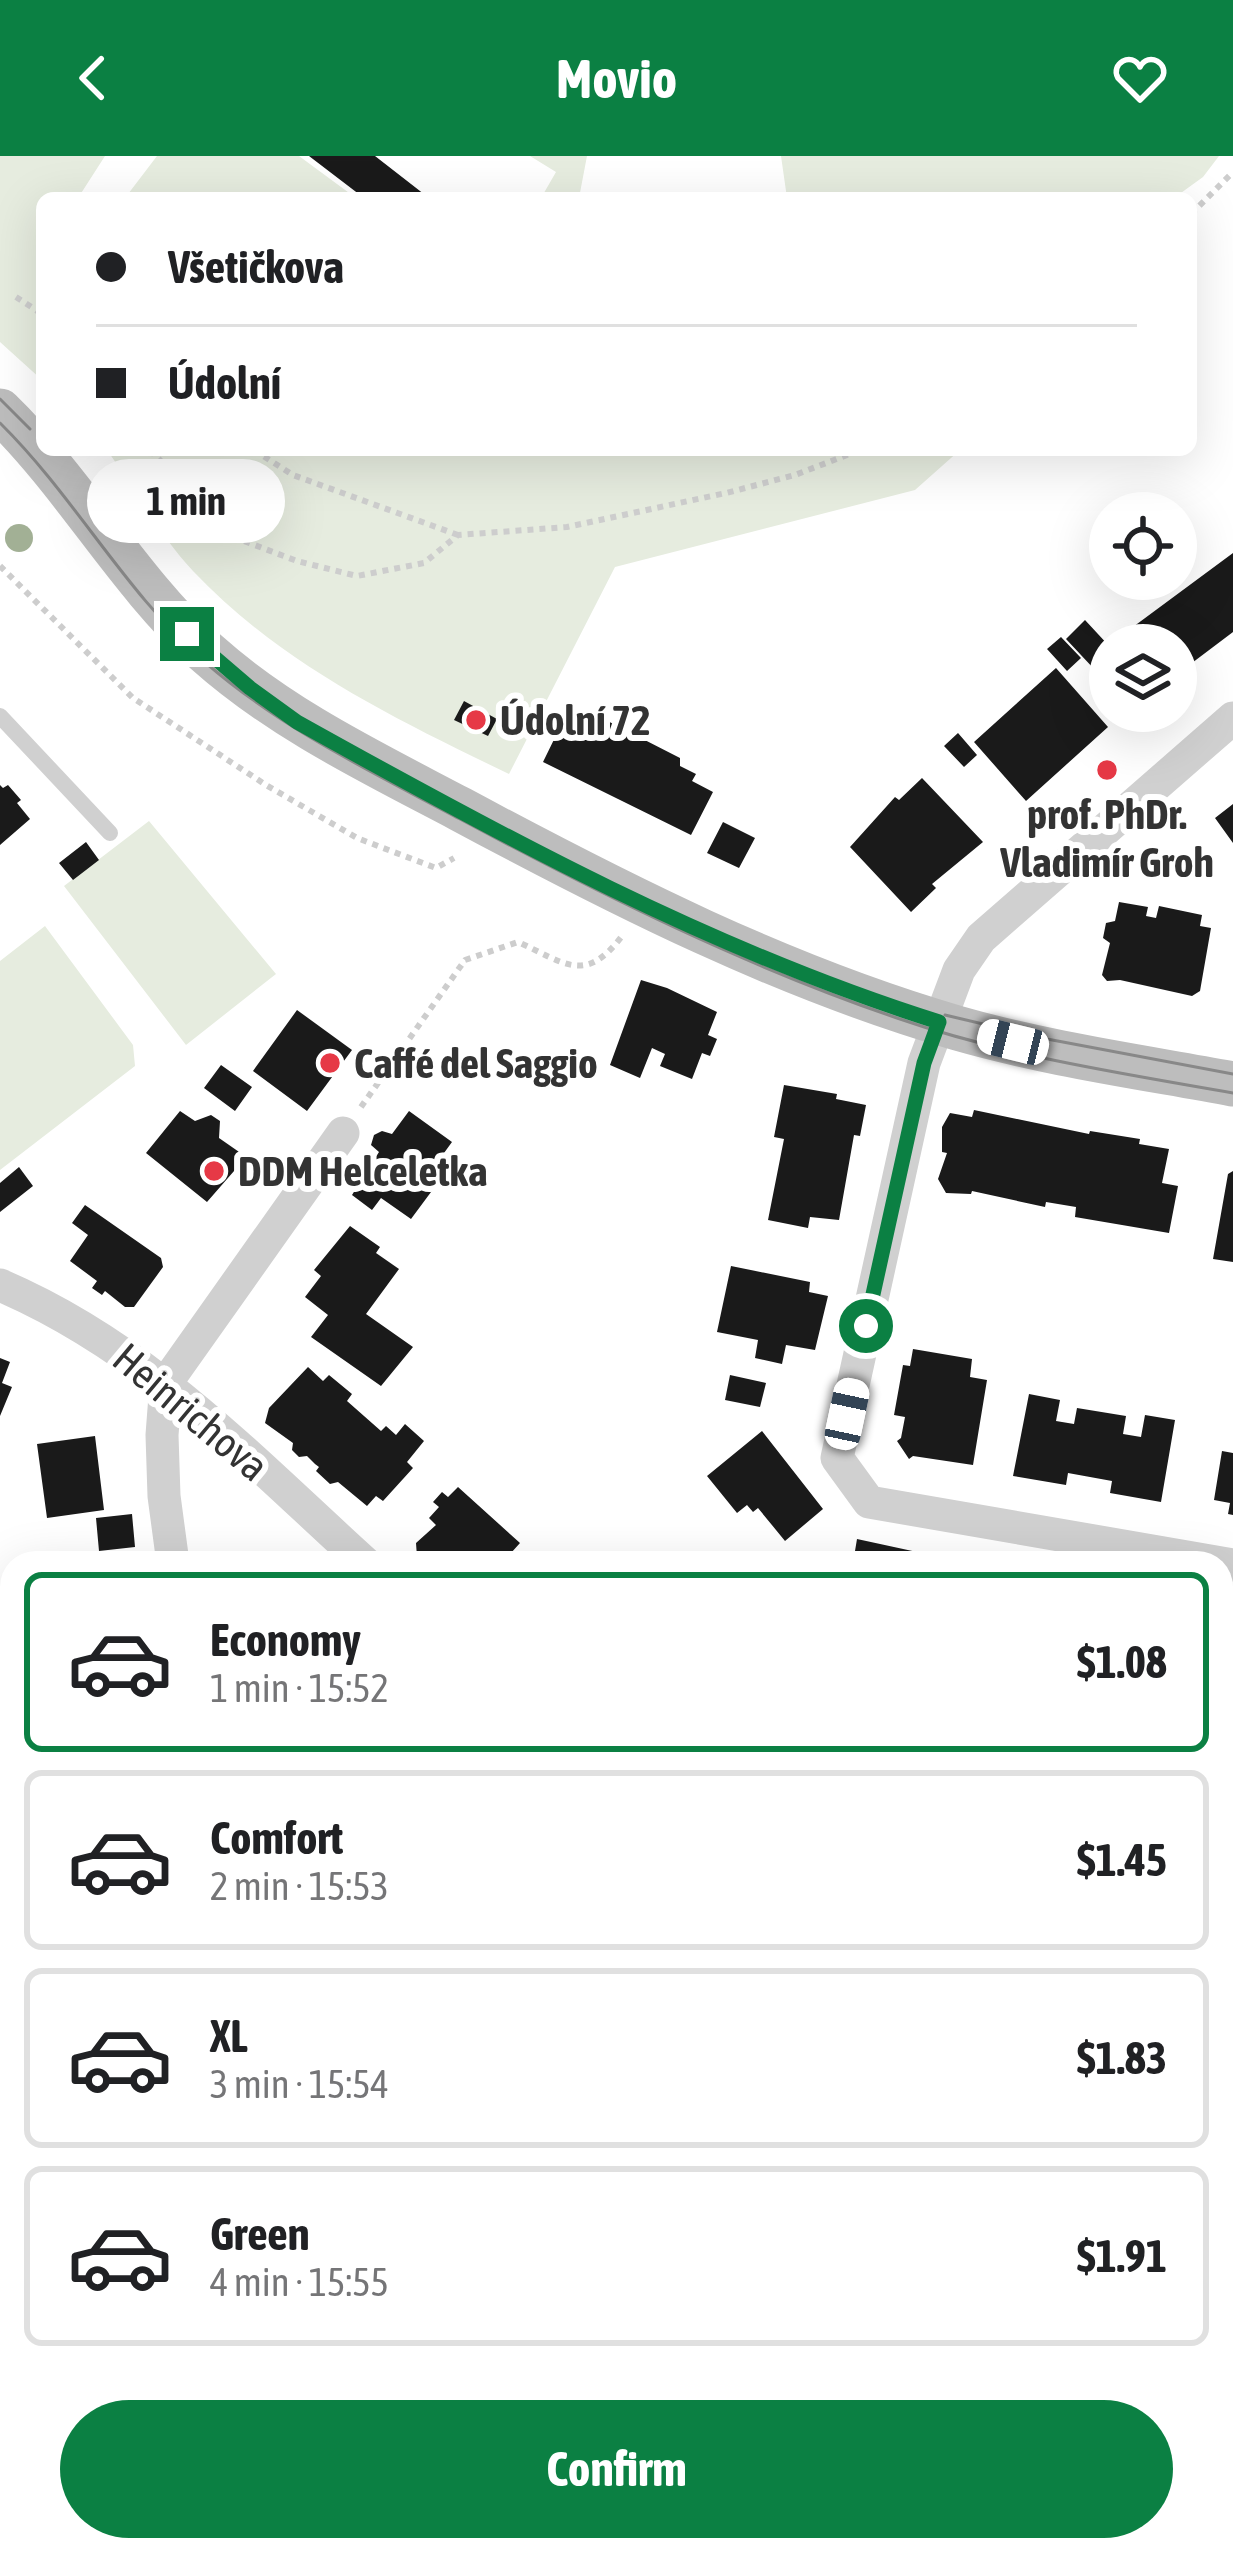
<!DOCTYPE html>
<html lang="en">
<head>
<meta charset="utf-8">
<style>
	:root { --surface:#fff; --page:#f2f2f2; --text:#202124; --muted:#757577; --line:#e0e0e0; --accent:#0b8043 }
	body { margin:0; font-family:"Asap Condensed",sans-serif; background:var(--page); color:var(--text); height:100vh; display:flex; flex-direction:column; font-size:45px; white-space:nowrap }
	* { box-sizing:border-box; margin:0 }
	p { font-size:39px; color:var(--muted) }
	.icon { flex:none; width:66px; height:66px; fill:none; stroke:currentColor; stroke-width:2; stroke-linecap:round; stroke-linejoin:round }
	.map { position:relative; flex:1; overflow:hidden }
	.details { position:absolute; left:0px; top:1395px; width:1233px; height:1011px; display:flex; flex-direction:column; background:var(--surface); border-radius:36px 36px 0 0; box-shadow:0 12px 48px #0002 }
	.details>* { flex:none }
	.guide { position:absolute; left:36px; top:36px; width:1161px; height:264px; border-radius:18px; box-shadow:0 12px 48px #0002; display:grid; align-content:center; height:264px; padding:0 60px; background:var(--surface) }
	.tools { position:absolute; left:1089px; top:336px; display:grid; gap:24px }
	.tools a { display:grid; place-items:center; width:108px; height:108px; border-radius:50%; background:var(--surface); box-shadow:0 12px 48px #0002; font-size:60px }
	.end { position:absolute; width:54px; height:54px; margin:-27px; border:15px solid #0b8043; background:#fff; box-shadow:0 0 0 6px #fff }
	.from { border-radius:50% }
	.bubble { position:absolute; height:84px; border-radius:42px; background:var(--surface); box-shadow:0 12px 48px #0002; font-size:39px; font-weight:700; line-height:84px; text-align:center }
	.car { position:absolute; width:36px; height:72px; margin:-36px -18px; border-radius:15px; box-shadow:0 0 9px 3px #0007; background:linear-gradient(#fff 24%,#345 0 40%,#fff 0 76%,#345 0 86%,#fff 0) }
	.guide b { display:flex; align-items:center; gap:42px; height:114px; font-size:45px }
	.guide b+b { border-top:3px solid var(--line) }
	.guide i { width:30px; height:30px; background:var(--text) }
	ul { padding:21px 0 0; list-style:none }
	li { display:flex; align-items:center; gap:36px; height:180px; margin:0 24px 18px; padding:0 36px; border:6px solid var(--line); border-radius:18px }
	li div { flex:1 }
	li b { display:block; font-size:45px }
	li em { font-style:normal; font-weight:700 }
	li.active { border-color:var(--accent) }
	li>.icon { width:108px; height:108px; stroke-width:1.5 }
	.button { display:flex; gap:24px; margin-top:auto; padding:24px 60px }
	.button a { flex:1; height:138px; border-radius:72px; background:var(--accent); color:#fff; font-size:48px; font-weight:700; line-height:138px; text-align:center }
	header { display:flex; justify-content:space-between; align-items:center; height:156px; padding:0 60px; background:var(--accent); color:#fff; font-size:54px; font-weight:700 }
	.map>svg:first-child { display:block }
	.green { fill:#e6ecdf }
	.building { fill:#1a1a1a }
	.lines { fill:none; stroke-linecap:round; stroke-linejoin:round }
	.path { stroke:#cdcdcd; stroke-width:6; stroke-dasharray:6 6; stroke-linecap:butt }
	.lane { stroke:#d0d0d0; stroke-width:16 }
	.street { stroke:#d0d0d0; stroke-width:33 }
	.secondary { stroke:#bdbdbd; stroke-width:45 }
	.tram { stroke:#888; stroke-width:3 }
	.tree { fill:#a2b095 }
	.route { stroke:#0b8043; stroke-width:15 }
	.poi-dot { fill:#e63946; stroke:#fff; stroke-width:4.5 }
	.labels { text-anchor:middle; stroke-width:12; stroke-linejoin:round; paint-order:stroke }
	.poi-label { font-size:42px; font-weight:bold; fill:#333; stroke:#fff; text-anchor:start }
	.street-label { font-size:42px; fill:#333; stroke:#fff }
</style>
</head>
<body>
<header><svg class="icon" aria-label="back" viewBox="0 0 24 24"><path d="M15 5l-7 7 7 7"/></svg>Movio<svg class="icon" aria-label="heart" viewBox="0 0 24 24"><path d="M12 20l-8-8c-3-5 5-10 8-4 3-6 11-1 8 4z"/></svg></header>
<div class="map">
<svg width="1233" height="2404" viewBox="0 0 1233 2404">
	<rect width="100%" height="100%" fill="#fff"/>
	<!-- green -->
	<path class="green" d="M0,0H105L78,42H42V224L0,186Z
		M157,0H299L356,42H125Z
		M530,0H587L579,42H541L556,16Z
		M781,0H1219L1203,21L1174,42H787Z
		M107,294H960L915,334L615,411L509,618C395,563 281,508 193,415C160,380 135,333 107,294Z
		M149,665L276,818L186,889L64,730Z
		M45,770L133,889L135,910L0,1014V805Z"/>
	<!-- building -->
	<path class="building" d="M309,0H375L429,42H364Z
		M1233,397V476L1176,519V489H1117L1114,485Z
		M1085,464L1110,491V498L1095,514L1066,483Z
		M1061,481L1081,502L1067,515L1047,493Z
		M1056,512L1108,571L1026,645L974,586Z
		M464,545L497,563L488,580L454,564Z
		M590,556L680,602V610L696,618L692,625L713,636L691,679L543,606L565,561L583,571Z
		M958,577L977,599L964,611L944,590Z
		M922,622L983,686L932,728L936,732L911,756L850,691L895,641L899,644Z
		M0,629L3,632L8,629L21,644L17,647L30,663L0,689Z
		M1233,648V687L1215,662Z
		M723,666L755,682L739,712L707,697Z
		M86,686L99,704L73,724L59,707Z
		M1119,746L1148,751L1146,760L1156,762L1159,750L1202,759L1200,770L1211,772L1200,835L1192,840L1120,824L1107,825L1102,819L1110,787L1103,782L1106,767L1115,765Z
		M641,824L667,832L717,856L708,879L717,883L710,900L702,897L692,923L660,910L665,898L652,892L640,922L610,909Z
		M297,854L352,894L307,955L253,915Z
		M221,909L252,931L235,955L204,932Z
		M784,929L837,938L836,943L866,949L860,980L854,979L839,1064L810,1061L808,1072L768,1064L784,983L774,981Z
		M974,954L1089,978L1090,975L1140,983L1139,988L1169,993L1162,1027L1178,1030L1169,1077L1075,1061L1076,1051L1046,1046L1045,1051L972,1035L971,1038L946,1037L938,1023L947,997L942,996V971L950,957L972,961Z
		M180,955L195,965L211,959L220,965L219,982L242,998L241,1007L207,1046L146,997Z
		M409,955L452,986L444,997L454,1005L411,1063L381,1042L372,1054L352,1039L379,996L371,989L374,979L382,975L392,978Z
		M19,1011L33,1030L0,1056V1027Z
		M1233,1015V1106L1213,1103L1228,1018Z
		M85,1049L161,1102L163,1111L134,1151H125L105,1135L102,1139L92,1132L97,1125L70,1105L88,1079L72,1067Z
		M350,1070L380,1091L376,1097L399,1113L366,1158L413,1191L381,1230L311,1181L328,1159L305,1141L321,1120L314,1114Z
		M731,1110L810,1126L809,1136L828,1140L815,1194L786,1189L782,1208L755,1202L758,1184L717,1176Z
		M913,1193L972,1203L970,1221L987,1224L973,1309L913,1300L909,1303L897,1285L901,1282L905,1261L894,1259L903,1209L910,1210Z
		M0,1202L10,1206L2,1227L12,1231L0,1260Z
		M308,1211L323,1225L329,1219L352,1238L347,1245L381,1275L386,1270L396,1279L405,1268L424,1285L407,1306L413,1312L383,1345L376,1340L367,1350L338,1326L330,1328L316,1315L319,1311L315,1308L307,1300L299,1301L292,1294L293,1287L265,1267L269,1252Z
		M730,1219L766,1227L760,1251L725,1244Z
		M1029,1238L1060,1244L1056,1265L1074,1268L1077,1252L1126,1260L1123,1278L1141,1281L1145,1259L1175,1264L1161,1346L1110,1337L1112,1325L1068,1317L1066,1329L1013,1320Z
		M762,1275L823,1353L785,1385L758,1352L753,1356L747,1349L737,1357L707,1320Z
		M95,1280L104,1354L47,1362L37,1288Z
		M1222,1295L1233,1297V1359L1228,1358L1230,1347L1214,1344Z
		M458,1331L520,1387L502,1407H429L417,1401L416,1387L436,1369L429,1362L439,1351L433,1346L442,1336L448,1341Z
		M132,1358L135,1391L99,1395L96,1362Z
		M857,1383L917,1396L915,1407H853Z
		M1221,1457L1233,1459V1544L1228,1543L1227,1549H1221Z
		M1225,1897L1233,1903V1997L1221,1989V1902Z
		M12,2116V2141L0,2142V2117Z
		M1233,2160V2234L1221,2236V2163Z
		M12,2346V2394H27L28,2404H0V2348Z
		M1231,2362L1233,2404H1183L1198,2394H1221V2368Z
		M342,2394H450L454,2397L449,2404H357Z
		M872,2394H946L961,2404H865Z"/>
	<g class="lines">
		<!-- path -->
		<path class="path" d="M1191,58L1233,16
			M16,141L42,158
			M150,294L236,382L297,405L357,420L424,407L458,379L567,371L726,337L795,319L860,294
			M254,294L293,319L458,379
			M0,410L133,542L266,629L357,682L436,712L454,702
			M361,951L465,804L518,786C565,807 585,829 622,780"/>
		<!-- lane -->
		<path class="lane" d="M0,560L110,677"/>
		<!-- street -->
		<path class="street" d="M1233,562L981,782L959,814L924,907L837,1302L869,1346L1233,1409
			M0,1129C147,1192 249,1302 365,1407
			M173,1407L164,1340L162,1279L166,1227L343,977
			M0,1778L12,1780
			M1221,2040L1233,2048
			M0,2285L12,2287
			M237,2394L251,2404
			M1056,2394L1071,2404"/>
		<!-- secondary -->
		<path class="secondary" d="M0,255C76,329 127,424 206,496C281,563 371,606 460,653C620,739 782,821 957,872C1047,898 1141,911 1233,928"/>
		<!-- tram -->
		<path class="tram" d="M0,243L30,273
			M0,267C76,342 125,437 206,507C282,573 372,616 460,663C602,739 745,810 897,862C1006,900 1120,917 1233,937
			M945,859L1047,883L1233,918"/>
	</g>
	<!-- trees -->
	<circle class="tree" cx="19" cy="382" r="14"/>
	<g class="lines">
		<!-- route -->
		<path class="route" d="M187,478L250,532L297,566C503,681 713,795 939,866L924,907L866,1170"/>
	</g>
	<!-- markers -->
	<g class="poi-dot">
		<circle cx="476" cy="564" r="12"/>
		<circle cx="1107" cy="614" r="12"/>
		<circle cx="330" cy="907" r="12"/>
		<circle cx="214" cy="1015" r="12"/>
	</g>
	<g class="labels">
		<!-- poi labels -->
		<g class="poi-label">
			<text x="500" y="579">Údolní 72</text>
			<text x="1107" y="673" text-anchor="middle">prof. PhDr.<tspan x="1107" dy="48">Vladimír Groh</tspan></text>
			<text x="354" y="922">Caffé del Saggio</text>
			<text x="238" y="1030">DDM Helceletka</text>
		</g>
		<!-- street labels -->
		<g class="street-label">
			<text transform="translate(191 1256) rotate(40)" y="15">Heinrichova</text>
		</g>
	</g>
</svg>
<div class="tools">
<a><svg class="icon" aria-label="locate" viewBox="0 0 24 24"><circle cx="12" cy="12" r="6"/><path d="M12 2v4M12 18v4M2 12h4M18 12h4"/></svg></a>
<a><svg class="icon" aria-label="layers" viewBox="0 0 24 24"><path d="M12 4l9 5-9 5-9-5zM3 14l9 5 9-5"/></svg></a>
</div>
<i class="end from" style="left:866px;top:1170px"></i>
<i class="end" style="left:187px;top:478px"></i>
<div class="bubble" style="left:87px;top:303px;width:198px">1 min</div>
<i class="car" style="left:1013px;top:886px;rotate:284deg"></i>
<i class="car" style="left:847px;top:1258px;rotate:12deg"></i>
<div class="guide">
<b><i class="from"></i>Všetičkova</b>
<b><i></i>Údolní</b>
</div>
<section class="details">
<ul>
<li class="active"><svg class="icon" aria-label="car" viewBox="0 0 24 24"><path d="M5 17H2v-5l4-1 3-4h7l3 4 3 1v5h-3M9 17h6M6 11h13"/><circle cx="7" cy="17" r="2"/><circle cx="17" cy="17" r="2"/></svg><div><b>Economy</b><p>1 min · 15:52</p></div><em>$1.08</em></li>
<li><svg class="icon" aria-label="car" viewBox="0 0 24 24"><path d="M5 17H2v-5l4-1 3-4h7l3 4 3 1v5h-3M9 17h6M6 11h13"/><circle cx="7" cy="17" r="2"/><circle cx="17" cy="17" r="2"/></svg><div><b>Comfort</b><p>2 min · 15:53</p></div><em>$1.45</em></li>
<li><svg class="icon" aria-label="car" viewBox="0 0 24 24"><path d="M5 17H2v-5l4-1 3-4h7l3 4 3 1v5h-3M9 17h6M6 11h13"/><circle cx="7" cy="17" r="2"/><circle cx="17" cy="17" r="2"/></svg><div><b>XL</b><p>3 min · 15:54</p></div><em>$1.83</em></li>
<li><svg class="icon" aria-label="car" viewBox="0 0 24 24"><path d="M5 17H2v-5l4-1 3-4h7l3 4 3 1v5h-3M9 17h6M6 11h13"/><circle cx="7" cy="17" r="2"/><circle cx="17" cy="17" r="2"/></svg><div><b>Green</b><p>4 min · 15:55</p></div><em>$1.91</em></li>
</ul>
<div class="button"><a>Confirm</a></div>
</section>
</div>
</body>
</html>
